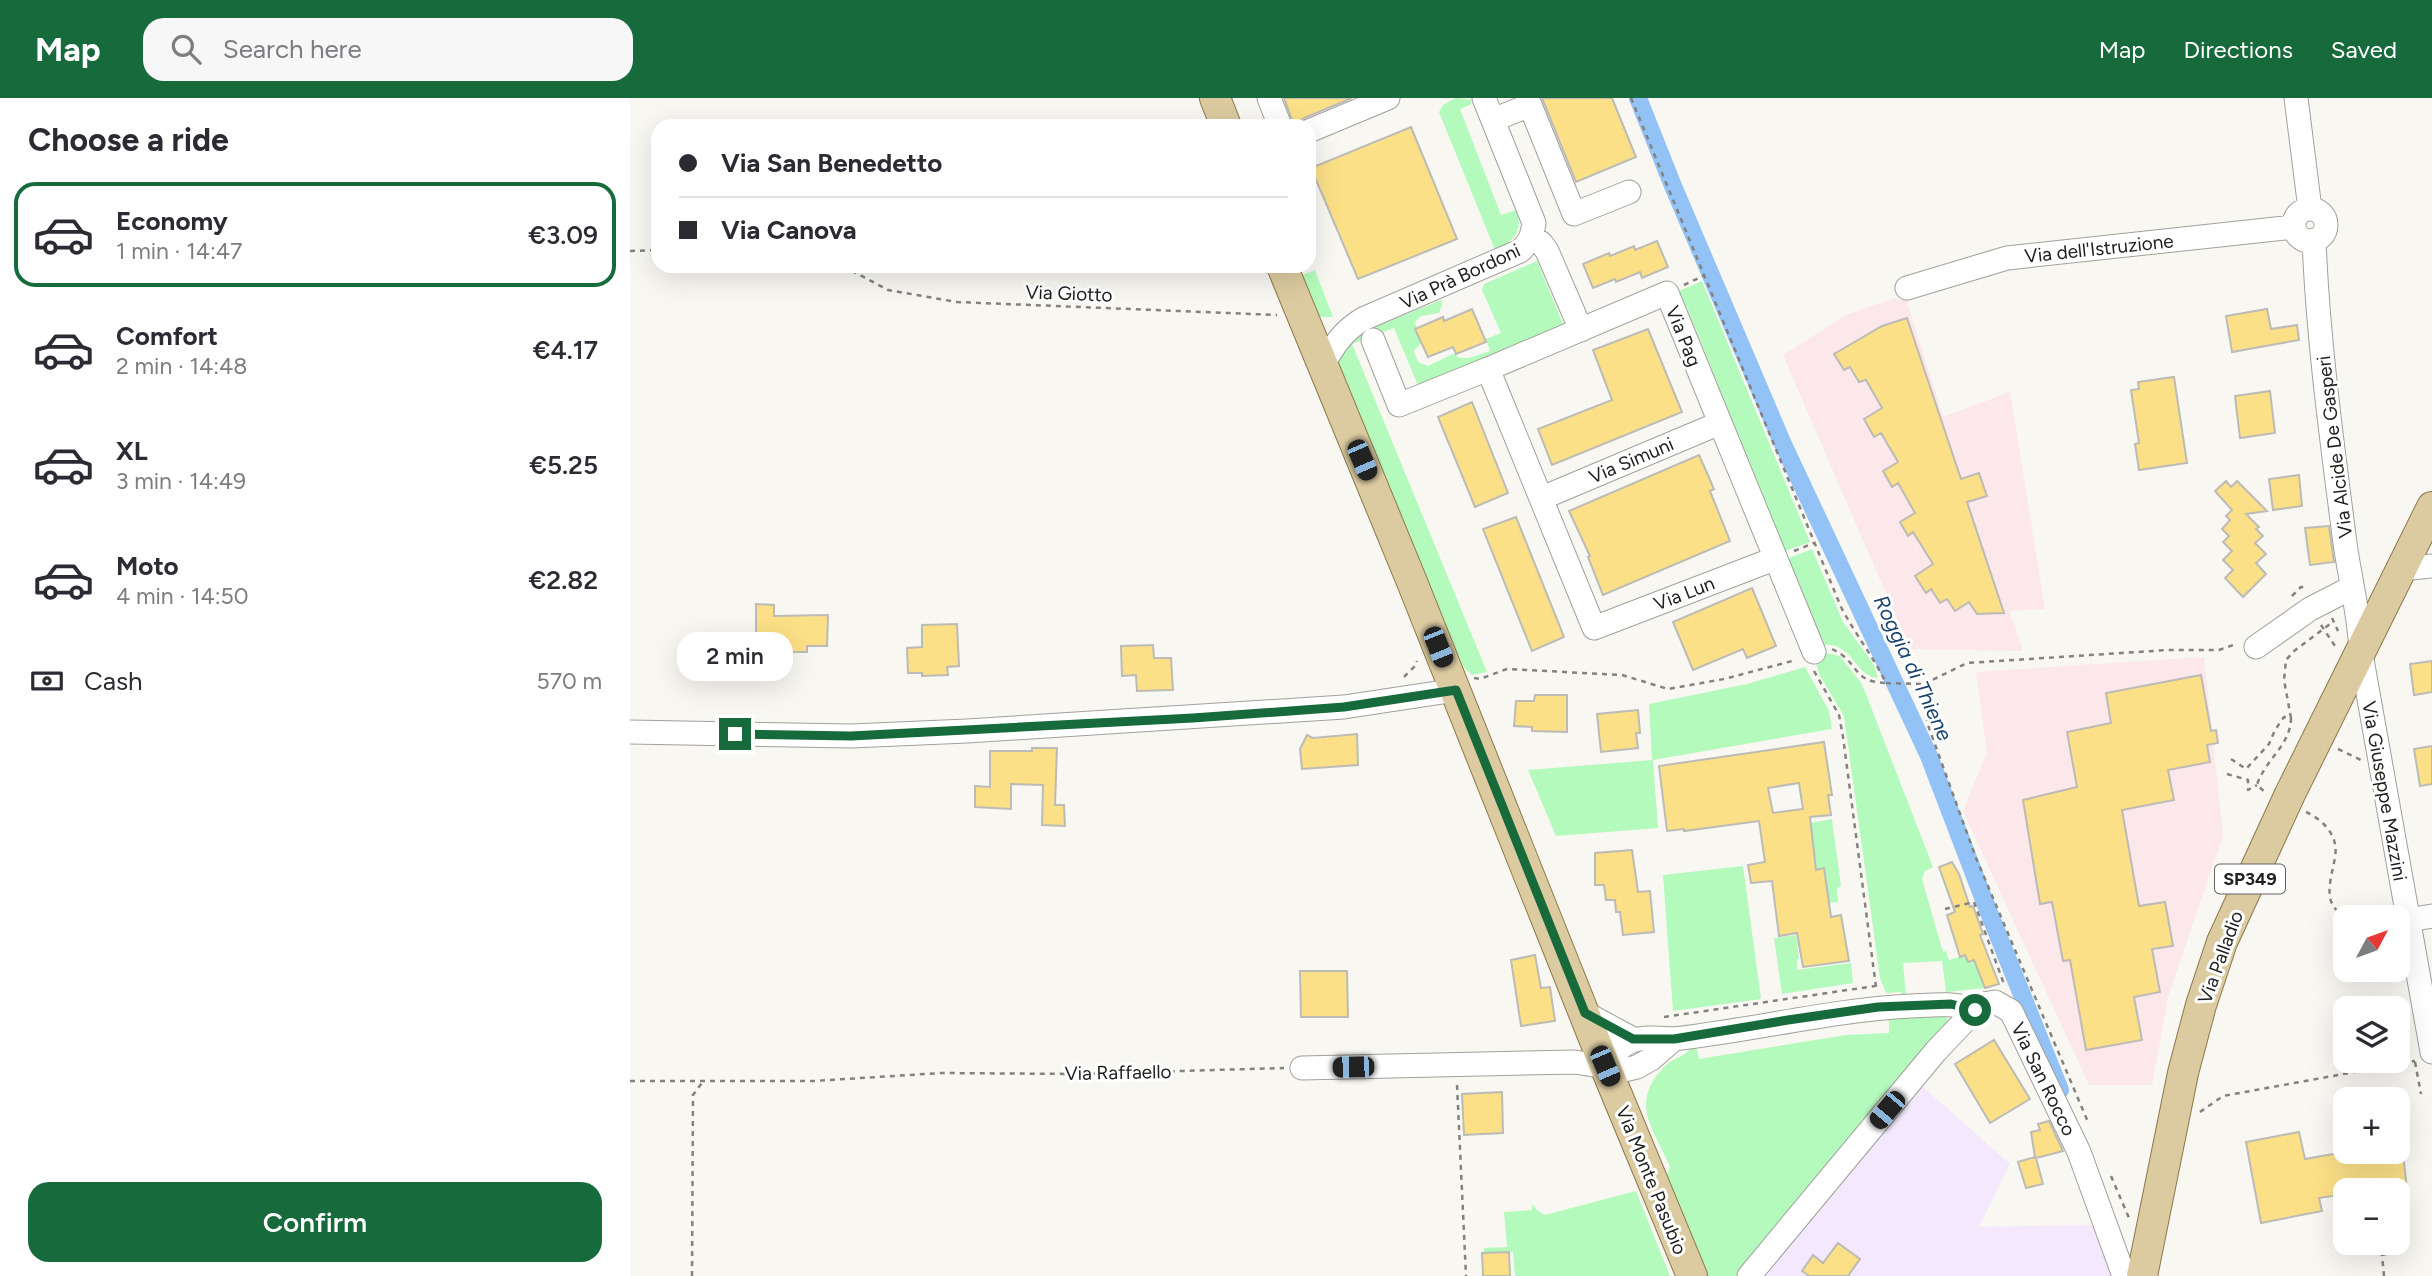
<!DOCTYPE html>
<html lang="en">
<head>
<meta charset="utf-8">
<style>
	:root { --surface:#fff; --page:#f7f7f7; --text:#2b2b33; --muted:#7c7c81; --line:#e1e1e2; --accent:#176a3b }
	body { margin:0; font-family:Figtree,sans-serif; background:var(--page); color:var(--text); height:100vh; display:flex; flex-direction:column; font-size:26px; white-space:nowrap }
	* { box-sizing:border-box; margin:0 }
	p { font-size:23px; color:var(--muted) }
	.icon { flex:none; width:38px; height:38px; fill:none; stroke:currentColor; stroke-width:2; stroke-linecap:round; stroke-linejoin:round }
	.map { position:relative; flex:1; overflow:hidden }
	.drawer { display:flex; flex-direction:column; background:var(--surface); width:630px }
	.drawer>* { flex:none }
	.guide { position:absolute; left:21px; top:21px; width:665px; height:154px; border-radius:21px; box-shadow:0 7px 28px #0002; display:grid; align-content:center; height:154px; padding:0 28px; background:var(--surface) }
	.needle { width:46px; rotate:49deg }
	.controls { position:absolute; left:1703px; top:807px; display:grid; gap:14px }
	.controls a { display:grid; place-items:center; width:77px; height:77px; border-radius:14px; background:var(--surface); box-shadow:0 7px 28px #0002; font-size:35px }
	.end { position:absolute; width:32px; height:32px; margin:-16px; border:9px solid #176a3b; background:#fff; box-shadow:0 0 0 4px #fff }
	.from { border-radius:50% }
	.bubble { position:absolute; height:49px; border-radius:21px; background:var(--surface); box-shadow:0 7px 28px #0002; font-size:23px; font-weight:600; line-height:49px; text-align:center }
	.car { position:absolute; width:21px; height:42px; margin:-21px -10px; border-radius:9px; box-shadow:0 0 5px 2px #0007; background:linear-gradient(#222 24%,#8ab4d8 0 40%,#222 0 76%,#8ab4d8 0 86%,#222 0) }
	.guide b { display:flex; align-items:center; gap:24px; height:66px; font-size:26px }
	.guide b+b { border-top:2px solid var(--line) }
	.guide i { width:18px; height:18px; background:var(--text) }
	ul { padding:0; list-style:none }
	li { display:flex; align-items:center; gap:21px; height:105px; margin:0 14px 10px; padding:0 14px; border:4px solid transparent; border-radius:21px }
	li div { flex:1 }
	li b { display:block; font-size:26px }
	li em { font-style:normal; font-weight:600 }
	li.on { border-color:var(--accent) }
	li>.icon { width:63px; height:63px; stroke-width:1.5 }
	h2 { padding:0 28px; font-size:32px; line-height:84px }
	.pay { display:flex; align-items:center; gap:18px; height:77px; padding:0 28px; font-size:26px }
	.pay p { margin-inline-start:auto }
	.primary-button { display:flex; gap:14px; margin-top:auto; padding:14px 28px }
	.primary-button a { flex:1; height:80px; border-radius:21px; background:var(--accent); color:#fff; font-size:28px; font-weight:600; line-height:80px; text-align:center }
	header { display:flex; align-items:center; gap:42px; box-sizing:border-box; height:98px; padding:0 35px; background:var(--accent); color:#fff }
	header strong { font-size:33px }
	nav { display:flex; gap:38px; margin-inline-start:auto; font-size:24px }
	.search { width:490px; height:63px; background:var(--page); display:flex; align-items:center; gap:18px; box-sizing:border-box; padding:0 24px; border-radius:21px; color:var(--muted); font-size:26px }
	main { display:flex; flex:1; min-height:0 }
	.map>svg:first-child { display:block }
	.industrial { fill:#f3e8fd }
	.education { fill:#fce7eb }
	.green { fill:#b4fabc }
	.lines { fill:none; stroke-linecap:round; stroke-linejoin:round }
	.canal { stroke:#92c2f6; stroke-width:18 }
	.building { fill:#fbe087; stroke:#bcbbb6; stroke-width:2; fill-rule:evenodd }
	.minor-casing { stroke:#a1a09b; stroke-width:25 }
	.major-casing { stroke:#8b784a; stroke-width:32 }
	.path { stroke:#83827f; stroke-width:2.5; stroke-dasharray:5 5; stroke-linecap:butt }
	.minor { stroke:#fff; stroke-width:23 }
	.major { stroke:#dccba0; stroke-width:30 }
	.route { stroke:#176a3b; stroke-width:9 }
	.labels { text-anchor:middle; stroke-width:6; stroke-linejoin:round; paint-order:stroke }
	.shield { fill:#fff; stroke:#636362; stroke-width:2 }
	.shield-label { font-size:18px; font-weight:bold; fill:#20201e }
	.street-label { font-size:19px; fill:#20201e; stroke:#fff }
	.water-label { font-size:21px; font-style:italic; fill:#19426c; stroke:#fff }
</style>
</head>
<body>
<header>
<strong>Map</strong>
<div class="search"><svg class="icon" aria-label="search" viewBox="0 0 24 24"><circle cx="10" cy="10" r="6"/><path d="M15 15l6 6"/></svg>Search here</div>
<nav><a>Map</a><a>Directions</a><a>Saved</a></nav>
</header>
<main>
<section class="drawer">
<h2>Choose a ride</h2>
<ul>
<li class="on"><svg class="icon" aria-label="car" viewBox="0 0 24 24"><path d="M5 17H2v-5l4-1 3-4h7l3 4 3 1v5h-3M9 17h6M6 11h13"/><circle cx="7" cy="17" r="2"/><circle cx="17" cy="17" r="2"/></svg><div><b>Economy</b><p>1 min · 14:47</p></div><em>€3.09</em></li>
<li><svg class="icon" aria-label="car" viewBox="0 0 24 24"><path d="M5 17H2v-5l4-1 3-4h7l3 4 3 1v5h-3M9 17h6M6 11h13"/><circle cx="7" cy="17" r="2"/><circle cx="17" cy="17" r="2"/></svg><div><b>Comfort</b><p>2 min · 14:48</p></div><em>€4.17</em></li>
<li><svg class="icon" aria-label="car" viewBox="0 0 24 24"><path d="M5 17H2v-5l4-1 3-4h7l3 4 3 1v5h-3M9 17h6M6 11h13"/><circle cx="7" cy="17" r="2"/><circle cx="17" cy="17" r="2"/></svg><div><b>XL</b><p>3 min · 14:49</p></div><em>€5.25</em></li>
<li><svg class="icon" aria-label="car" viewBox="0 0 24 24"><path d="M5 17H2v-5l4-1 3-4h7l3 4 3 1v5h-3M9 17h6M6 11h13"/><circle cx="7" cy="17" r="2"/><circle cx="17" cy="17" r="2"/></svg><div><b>Moto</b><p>4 min · 14:50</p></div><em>€2.82</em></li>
</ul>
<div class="pay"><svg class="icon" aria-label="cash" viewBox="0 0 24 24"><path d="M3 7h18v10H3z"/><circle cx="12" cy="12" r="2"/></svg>Cash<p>570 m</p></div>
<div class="primary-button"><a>Confirm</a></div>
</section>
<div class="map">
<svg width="1802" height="1178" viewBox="0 0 1802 1178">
	<rect width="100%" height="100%" fill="#f9f7f2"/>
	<!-- industrial -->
	<path class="industrial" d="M1285,982L1380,1066L1349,1129L1468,1127L1487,1178H1135Z"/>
	<!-- education -->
	<path class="education" d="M1266,200L1268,203L1276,200L1313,319L1380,294L1415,511L1379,513L1393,553L1280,551L1153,257L1218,216Z
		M1574,559L1593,737L1538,899L1522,987H1459L1333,713L1357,654L1346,574Z"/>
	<!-- green -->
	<path class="green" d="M826,0L842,2L840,7L830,11L871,117L886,112C894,133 884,143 865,152L809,14L813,7Z
		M907,163L935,231L789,290L764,230L722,246L857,574L842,577L834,570L704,264L720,239L811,202L812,207L809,215L791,218L785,224L791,245L784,253L788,264L798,268L823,256H826L828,260H839L860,253L856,241L871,235L852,192L854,186Z
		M685,172L703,219H690L686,216L670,178Z
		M1072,183L1180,444L1150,455L1128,386L1062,222L1057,209L1050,211L1044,195Z
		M1182,451L1213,524L1244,567L1248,580C1223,578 1224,543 1191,547L1164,474L1152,463Z
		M1197,555L1210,558L1232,586L1303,769L1295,773L1292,781L1313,854L1316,853L1319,862L1335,857L1344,862L1355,890L1316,894L1312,863L1273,865L1276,898H1272L1271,894L1256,895L1250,880L1214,618L1190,578L1184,559Z
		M1175,569L1199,613L1202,631L1023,662L1028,730L926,738L898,672L1022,662L1019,606L1117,586Z
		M1202,721L1211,788L1207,790L1208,804L1199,805L1193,770L1186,772L1180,725Z
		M1113,768L1131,901L1043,913L1033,777Z
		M1166,837L1169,861H1167V872L1221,865L1223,885L1152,896L1144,840Z
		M1313,916L1317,920L1318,926L1110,1178H1071L1036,1079L1040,1069C1024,1030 998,1006 1035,968C1043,960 1056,959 1061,949L1066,948L1069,961L1216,937L1259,935V918Z
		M1006,1093L1040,1178H885L883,1154L854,1155V1150L877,1149L874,1114L902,1112V1106L907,1112L915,1117Z"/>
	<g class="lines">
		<!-- canal -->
		<path class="canal" d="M1008,0L1043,88L1152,344L1299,658L1354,802L1430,992"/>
	</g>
	<!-- building -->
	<path class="building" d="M654,0H722L674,20L664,28Z
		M912,0H982L1006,59L946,84Z
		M781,29L827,141L728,181L681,70Z
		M1027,143L1038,169L1012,180L1010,174L986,184L985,181L963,190L953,166L979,155L980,158L1004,148L1005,152Z
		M842,211L856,244L826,256L823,249L798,259L785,231L813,219L814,223Z
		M1637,211L1641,231L1667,227L1669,242L1602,254L1596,218Z
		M1277,220L1331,381L1349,375L1357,398L1337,404L1374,515L1347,516L1339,504L1325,513L1317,501L1310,505L1301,491L1296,495L1285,478L1303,466L1283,434L1278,438L1270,424L1285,415L1268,385L1262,389L1253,373L1268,364L1251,335L1244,339L1234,321L1252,310L1236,282L1229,284L1220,269L1214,272L1204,256L1252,228Z
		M1018,231L1052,314L922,367L908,331L982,302L963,252Z
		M1544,279L1557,365L1509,372L1505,346L1509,345L1501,292L1509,291L1508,284Z
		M1640,293L1645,335L1610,340L1605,298Z
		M842,304L878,395L845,409L808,319Z
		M1069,357L1084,391L1080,393L1100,443L973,497L958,459L960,458L939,413Z
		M1669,377L1672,408L1643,412L1639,381Z
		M1596,383L1601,389L1607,383L1637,413L1616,416L1629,429L1626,431L1633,438L1625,445L1636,456L1626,465L1636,476L1613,499L1595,480L1603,472L1593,462L1602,453L1593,444L1599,438L1592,431L1600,422L1596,418L1602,412L1585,393Z
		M886,419L934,539L902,553L853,431Z
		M1699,428L1704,464L1680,467L1675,430Z
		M1122,490L1146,548L1117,560L1113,551L1063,572L1043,524Z
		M126,506L144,507V518L198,517L197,548H177V554H143L144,543H126Z
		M327,526L329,568L317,569L318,577L292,578V575H278L277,550L292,549V527Z
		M523,547L524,560H541L543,592L507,593L506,577L492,578L491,548Z
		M1802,563V594L1784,597L1780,566Z
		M1571,577L1581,633L1586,632L1588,645L1577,647L1580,664L1538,672L1544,702L1492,712L1509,808L1535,804L1543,848L1522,851L1530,894L1504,899L1512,942L1456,952L1440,862L1433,863L1422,804L1410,806L1393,702L1447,689L1437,634L1481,625L1476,595Z
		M905,597H937V634L902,633V629L884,628L886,603H904Z
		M1008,612L1010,635H1006L1008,650L971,654L967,616Z
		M727,636L728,667L672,671L670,651L677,637L683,640Z
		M1194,644L1202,697H1198L1201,717L1180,719L1186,772L1194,770L1201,819L1211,817L1219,863L1173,869L1167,835L1149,838L1142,783L1121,785L1118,767L1135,764L1129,723L1054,733V731L1037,733L1029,668ZM1169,685L1173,711L1143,715L1138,690Z
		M1802,648V686L1790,688L1784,651Z
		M402,650H427L425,707H434L435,728L412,727L413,687L381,686V711L345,709V688L360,689V653H402Z
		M1002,752L1008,794L1020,793L1024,834L993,837L990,814H986L985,802H976L974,787H965V755Z
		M1322,764L1329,776L1340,809L1343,808L1353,836L1350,837L1369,886L1355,890L1344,862L1338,864L1335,857L1330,859L1317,817L1325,814L1309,769Z
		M905,857L911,890L920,889L925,923L891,928L881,862Z
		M670,873H717L718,919H671Z
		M1364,942L1400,1001L1360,1025L1325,966Z
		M872,994L873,1035L834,1037L832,996Z
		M1419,1023L1433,1053L1406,1060L1413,1086L1396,1090L1388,1064L1405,1059L1401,1034L1410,1032L1408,1026Z
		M1669,1034L1675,1061L1709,1055V1054H1763L1764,1058L1773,1055L1777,1092H1715V1096L1689,1100L1692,1113L1631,1125L1616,1044Z
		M1208,1145L1230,1161L1218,1178H1179L1172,1173L1183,1157L1193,1165Z
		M879,1154L880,1178H853L852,1155Z"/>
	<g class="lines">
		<!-- minor casing -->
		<g class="minor-casing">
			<path id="minor" d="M639,0L650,28
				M1666,0L1680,111
				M863,22L900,7L944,116L999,94
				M679,33L758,0
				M1664 127a16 16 0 1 1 32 0a16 16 0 1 1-32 0Z
				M902,139L911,145L917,153L951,232
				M1684,142C1688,243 1702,344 1715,445C1720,482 1730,518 1731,556L1802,954
				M1277,190L1377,160L1664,129
				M743,242L769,307L858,271
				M692,269C703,248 713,233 733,221L890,153C900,144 902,138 904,125L854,0
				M912,400L1090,325
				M1144,461L964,530L858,271L1037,195L1184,554
				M1771,471L1802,468
				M1626,549L1680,511L1721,490
				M0,634L221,638L337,633L714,609L826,592
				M1778,822L1802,818
				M955,915L1003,941
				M1044,941C1124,932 1201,912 1281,908C1303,907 1324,904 1345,912
				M672,970L945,964L994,972L1007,969L1021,961L1044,941C1010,939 995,937 975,968
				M1119,1178L1306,953L1345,912L1353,906L1365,904L1381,913L1449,1054L1494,1178"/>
		</g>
		<!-- major casing -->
		<g class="major-casing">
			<path id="major" d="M585,0L596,28
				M652,168L782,484L975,968L1062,1178
				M1512,1178L1553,975L1571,907L1592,844L1660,696L1802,409"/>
		</g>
		<!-- path -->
		<path class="path" d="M1001,0L1211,509C1225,536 1243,558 1256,585C1221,584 1230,564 1202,551
			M0,153L28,152
			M213,168L258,192L327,204L647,217
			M1054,187L1073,178
			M1164,453L1184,445
			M1662,498L1671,489H1676
			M1702,520L1708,533
			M1691,527L1707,551
			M1184,573L1209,617L1213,639L1246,889
			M774,579L786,567L787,563
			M844,580L850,581L877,571L992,577L1038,591L1094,581L1166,562
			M1256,585L1294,586L1298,627L1346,760L1458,1024
			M1294,586L1337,565L1538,552H1589L1606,546
			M1661,620L1654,582L1656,562L1664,553L1704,523
			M1708,651L1731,662
			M1601,661L1616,671L1639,646L1645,632L1654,619L1661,620C1661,647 1634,663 1627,687L1635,694
			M1597,676L1618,682V692L1627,687
			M1676,714C1689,720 1702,731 1705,746C1710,766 1682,807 1719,819
			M1315,811L1344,804L1374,886
			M1034,919L1245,888
			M1785,964L1791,996
			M0,983H184L311,975L448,976L654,970
			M827,987L836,1178
			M1570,1014L1593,998L1785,963
			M1481,1078L1499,1120
			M62,1178L63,997L74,982
			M1754,1178L1752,1157L1770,1153"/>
		<!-- minor -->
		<use href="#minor" class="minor"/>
		<!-- major -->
		<use href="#major" class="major"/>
	</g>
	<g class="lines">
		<!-- route -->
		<path class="route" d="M105,636L221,638L563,620L714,609L826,592L955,915L1003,941H1044L1158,922L1248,909L1321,906L1345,912"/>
	</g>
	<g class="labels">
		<!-- shield labels -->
		<rect class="shield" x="1585" y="766.5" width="70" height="29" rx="5"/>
		<g class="shield-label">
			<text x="1620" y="787">SP349</text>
		</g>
		<!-- street labels -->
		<g class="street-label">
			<text transform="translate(1469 150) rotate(-6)" y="7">Via dell'Istruzione</text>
			<text transform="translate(830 178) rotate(-25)" y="7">Via Prà Bordoni</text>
			<text transform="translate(439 195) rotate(2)" y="7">Via Giotto</text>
			<text transform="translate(1054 238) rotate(68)" y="7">Via Pag</text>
			<text transform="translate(1704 349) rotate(-97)" y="7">Via Alcide De Gasperi</text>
			<text transform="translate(1001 362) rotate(-23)" y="7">Via Simuni</text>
			<text transform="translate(1054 495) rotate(-21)" y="7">Via Lun</text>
			<text transform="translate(1755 693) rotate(80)" y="7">Via Giuseppe Mazzini</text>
			<text transform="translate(1590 859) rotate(-70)" y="7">Via Palladio</text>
			<text transform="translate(488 974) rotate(-1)" y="7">Via Raffaello</text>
			<text transform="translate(1414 981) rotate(64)" y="7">Via San Rocco</text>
			<text transform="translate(1022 1082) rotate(68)" y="7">Via Monte Pasubio</text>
		</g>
		<!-- water labels -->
		<g class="water-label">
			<text transform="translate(1283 570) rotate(65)" y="7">Roggia di Thiene</text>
		</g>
	</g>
</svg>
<div class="controls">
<a><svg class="needle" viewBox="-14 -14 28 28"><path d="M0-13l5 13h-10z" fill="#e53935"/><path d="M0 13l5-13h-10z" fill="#7c7c81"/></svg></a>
<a><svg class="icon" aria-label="layers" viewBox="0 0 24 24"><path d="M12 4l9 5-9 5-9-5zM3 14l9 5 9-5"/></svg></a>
<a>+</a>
<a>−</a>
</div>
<i class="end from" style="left:1345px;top:912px"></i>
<i class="end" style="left:105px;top:636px"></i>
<div class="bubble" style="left:47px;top:534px;width:116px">2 min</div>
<i class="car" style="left:732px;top:362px;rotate:157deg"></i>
<i class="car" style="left:808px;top:549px;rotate:158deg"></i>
<i class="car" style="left:975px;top:968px;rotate:157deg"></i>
<i class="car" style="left:723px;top:969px;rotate:269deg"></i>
<i class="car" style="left:1257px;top:1012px;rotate:220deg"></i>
<div class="guide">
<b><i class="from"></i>Via San Benedetto</b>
<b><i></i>Via Canova</b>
</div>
</div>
</main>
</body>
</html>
